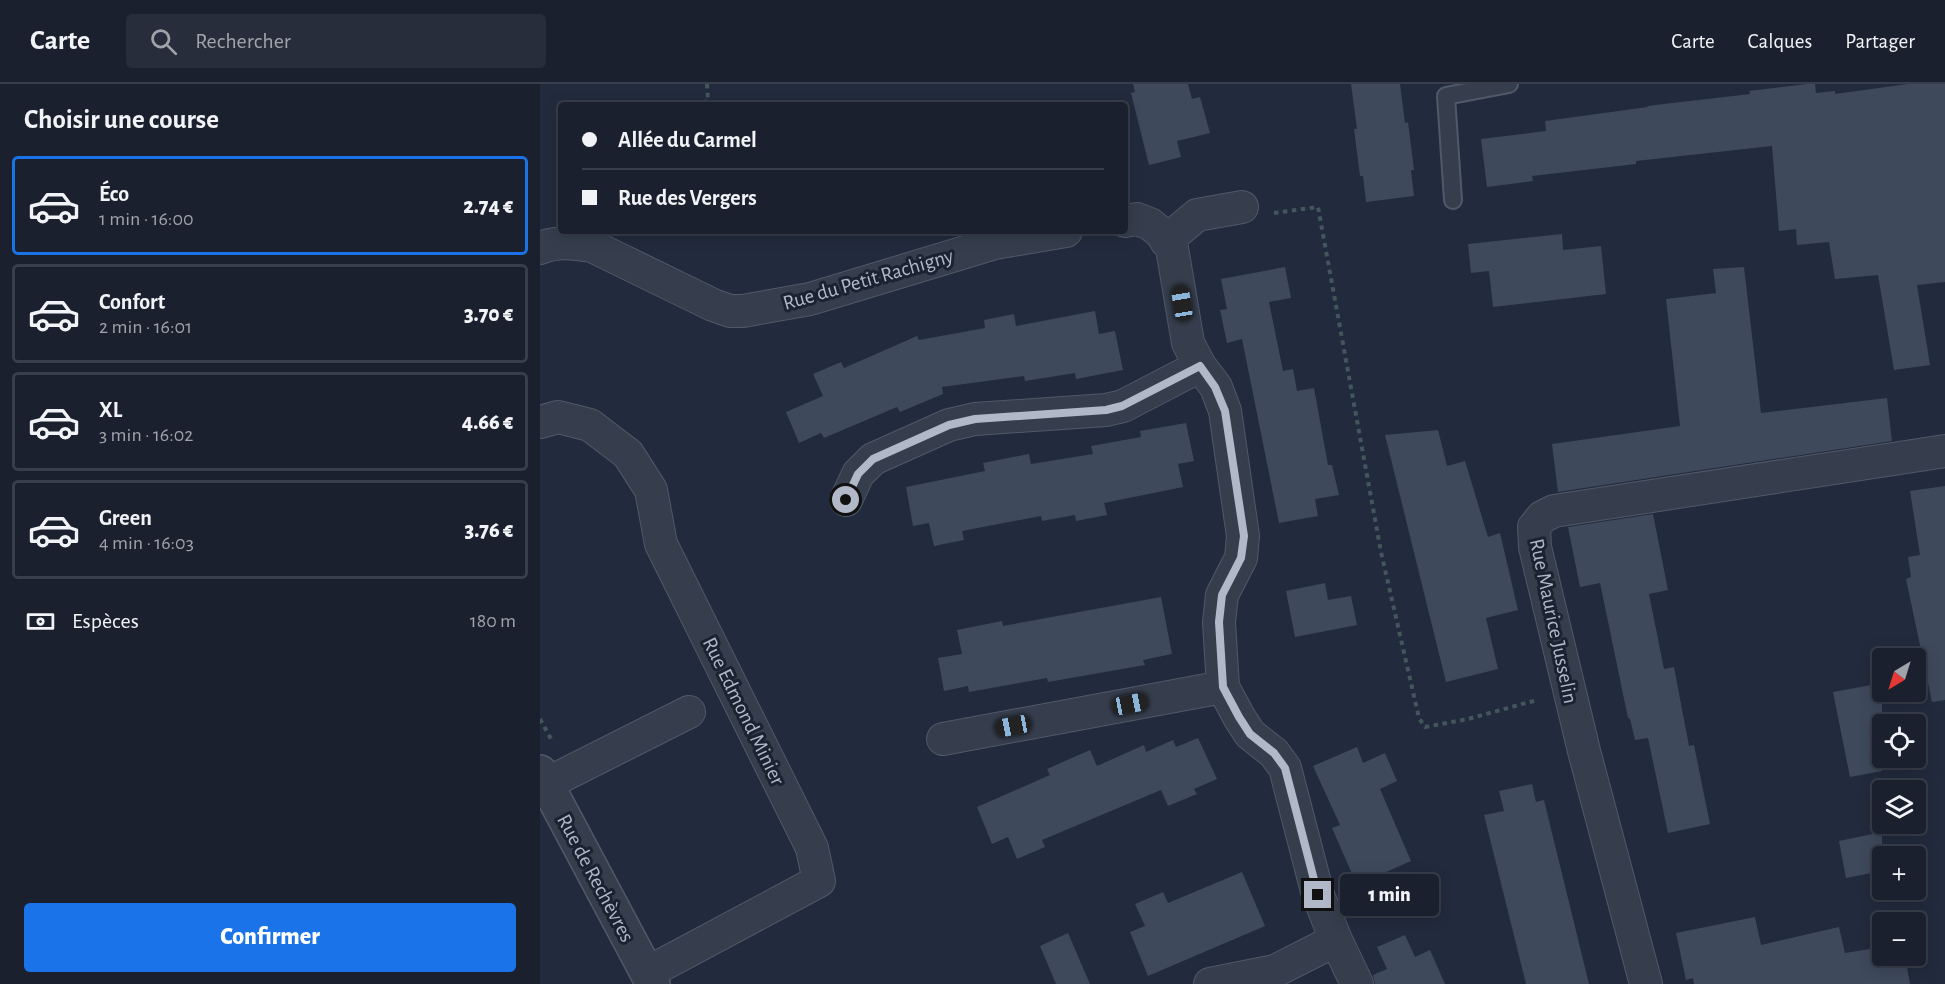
<!DOCTYPE html>
<html lang="fr">
<head>
<meta charset="utf-8">
<style>
	:root { --surface:#1a202e; --page:#272d3a; --text:#f1f3f6; --muted:#9fa3aa; --line:#383e4a; --accent:#1a73e8 }
	body { margin:0; font-family:"Alegreya Sans",sans-serif; background:var(--page); color:var(--text); height:100vh; display:flex; flex-direction:column; font-size:22px; white-space:nowrap }
	* { box-sizing:border-box; margin:0 }
	p { font-size:20px; color:var(--muted) }
	.icon { flex:none; width:33px; height:33px; fill:none; stroke:currentColor; stroke-width:2; stroke-linecap:round; stroke-linejoin:round }
	.map { position:relative; flex:1; overflow:hidden }
	.drawer { display:flex; flex-direction:column; background:var(--surface); width:540px }
	.drawer>* { flex:none }
	.hud { position:absolute; left:18px; top:18px; width:570px; height:132px; border-radius:6px; box-shadow:0 3px 15px #0003,0 0 0 2px var(--line); display:grid; align-content:center; height:132px; padding:0 24px; background:var(--surface) }
	.needle { width:39px; rotate:218deg }
	.buttons { position:absolute; left:1332px; top:564px; display:grid; gap:12px }
	.buttons a { display:grid; place-items:center; width:54px; height:54px; border-radius:6px; background:var(--surface); box-shadow:0 3px 15px #0003,0 0 0 2px var(--line); font-size:30px }
	.end { position:absolute; width:27px; height:27px; margin:-14px; border:8px solid #b1b8c8; background:#111; box-shadow:0 0 0 3px #111 }
	.from { border-radius:50% }
	.bubble { position:absolute; height:42px; border-radius:6px; background:var(--surface); box-shadow:0 3px 15px #0003,0 0 0 2px var(--line); font-size:20px; font-weight:800; line-height:42px; text-align:center }
	.car { position:absolute; width:18px; height:36px; margin:-18px -9px; border-radius:8px; box-shadow:0 0 4px 2px #0007; background:linear-gradient(#222 24%,#8ab4d8 0 40%,#222 0 76%,#8ab4d8 0 86%,#222 0) }
	.hud b { display:flex; align-items:center; gap:21px; height:57px; font-size:22px }
	.hud b+b { border-top:2px solid var(--line) }
	.hud i { width:15px; height:15px; background:var(--text) }
	ul { padding:0; list-style:none }
	li { display:flex; align-items:center; gap:18px; height:99px; margin:0 12px 9px; padding:0 12px; border:3px solid var(--line); border-radius:6px }
	li div { flex:1 }
	li b { display:block; font-size:22px }
	li em { font-style:normal; font-weight:800 }
	li.selected { border-color:var(--accent) }
	li>.icon { width:54px; height:54px; stroke-width:1.5 }
	h2 { padding:0 24px; font-size:27px; line-height:72px }
	.pay { display:flex; align-items:center; gap:15px; height:66px; padding:0 24px; font-size:22px }
	.pay p { margin-inline-start:auto }
	.cta { display:flex; gap:12px; margin-top:auto; padding:12px 24px }
	.cta a { flex:1; height:69px; border-radius:6px; background:var(--accent); color:#fff; font-size:24px; font-weight:800; line-height:69px; text-align:center }
	header { display:flex; align-items:center; gap:36px; box-sizing:border-box; height:84px; padding:0 30px; background:var(--surface); border-bottom:2px solid var(--line) }
	header strong { font-size:28px }
	nav { display:flex; gap:33px; margin-inline-start:auto; font-size:21px }
	.search { width:420px; height:54px; background:var(--page); display:flex; align-items:center; gap:15px; box-sizing:border-box; padding:0 21px; border-radius:6px; color:var(--muted); font-size:22px }
	main { display:flex; flex:1; min-height:0 }
	.map>svg:first-child { display:block }
	.building { fill:#3e495c }
	.lines { fill:none; stroke-linecap:round; stroke-linejoin:round }
	.service-casing { stroke:#515868; stroke-width:20 }
	.minor-casing { stroke:#515868; stroke-width:34 }
	.tertiary-casing { stroke:#515868; stroke-width:36 }
	.path { stroke:#42565b; stroke-width:4; stroke-dasharray:4.5 4.5; stroke-linecap:butt }
	.service { stroke:#363e4d; stroke-width:16 }
	.minor { stroke:#363e4d; stroke-width:32 }
	.tertiary { stroke:#363e4d; stroke-width:33 }
	.route { stroke:#b1b8c8; stroke-width:8 }
	.labels { text-anchor:middle; stroke-width:6; stroke-linejoin:round; paint-order:stroke }
	.street-label { font-size:21px; fill:#b1b8c8; stroke:#1b2332 }
</style>
</head>
<body>
<header>
<strong>Carte</strong>
<div class="search"><svg class="icon" aria-label="search" viewBox="0 0 24 24"><circle cx="10" cy="10" r="6"/><path d="M15 15l6 6"/></svg>Rechercher</div>
<nav><a>Carte</a><a>Calques</a><a>Partager</a></nav>
</header>
<main>
<section class="drawer">
<h2>Choisir une course</h2>
<ul>
<li class="selected"><svg class="icon" aria-label="car" viewBox="0 0 24 24"><path d="M5 17H2v-5l4-1 3-4h7l3 4 3 1v5h-3M9 17h6M6 11h13"/><circle cx="7" cy="17" r="2"/><circle cx="17" cy="17" r="2"/></svg><div><b>Éco</b><p>1 min · 16:00</p></div><em>2.74 €</em></li>
<li><svg class="icon" aria-label="car" viewBox="0 0 24 24"><path d="M5 17H2v-5l4-1 3-4h7l3 4 3 1v5h-3M9 17h6M6 11h13"/><circle cx="7" cy="17" r="2"/><circle cx="17" cy="17" r="2"/></svg><div><b>Confort</b><p>2 min · 16:01</p></div><em>3.70 €</em></li>
<li><svg class="icon" aria-label="car" viewBox="0 0 24 24"><path d="M5 17H2v-5l4-1 3-4h7l3 4 3 1v5h-3M9 17h6M6 11h13"/><circle cx="7" cy="17" r="2"/><circle cx="17" cy="17" r="2"/></svg><div><b>XL</b><p>3 min · 16:02</p></div><em>4.66 €</em></li>
<li><svg class="icon" aria-label="car" viewBox="0 0 24 24"><path d="M5 17H2v-5l4-1 3-4h7l3 4 3 1v5h-3M9 17h6M6 11h13"/><circle cx="7" cy="17" r="2"/><circle cx="17" cy="17" r="2"/></svg><div><b>Green</b><p>4 min · 16:03</p></div><em>3.76 €</em></li>
</ul>
<div class="pay"><svg class="icon" aria-label="cash" viewBox="0 0 24 24"><path d="M3 7h18v10H3z"/><circle cx="12" cy="12" r="2"/></svg>Espèces<p>180 m</p></div>
<div class="cta"><a>Confirmer</a></div>
</section>
<div class="map">
<svg width="1405" height="900" viewBox="0 0 1405 900">
	<rect width="100%" height="100%" fill="#222b3d"/>
	<!-- building -->
	<path class="building" d="M593,0H648L652,15L660,13L670,49L637,57L641,73L609,81L591,9L595,8Z
		M811,0H860L865,39L868,38L874,86H871L874,112L826,118L823,92H820L814,45H817Z
		M1267,0H1275L1276,9L1295,7V10L1368,0H1405V198L1377,201L1390,281L1354,286L1338,191L1295,195L1289,158L1257,161L1256,145L1239,147L1232,62L1096,77V80L992,92L993,97L947,103L941,55L1006,47L1005,37L1108,23L1107,22L1210,10L1209,7Z
		M1022,150L1023,166L1061,162L1066,210L953,223L949,187L931,189L928,160Z
		M745,183L751,214L729,218L743,287L753,285L757,307L774,304L788,381H792L799,411L775,415L778,432L739,439L702,255L687,259L680,226L687,225L681,195Z
		M1204,183L1221,329L1347,314L1352,357L1018,408L1012,360L1140,342L1126,215L1176,209L1173,185Z
		M555,227L559,250L575,247L583,286L536,295L535,289L485,297L484,292L402,303L403,310L360,328L357,323L284,354L281,349L259,359L246,328L283,312L273,290L301,278L304,284L377,252L379,256L445,244L444,236L474,230L476,242Z
		M646,339L654,377L638,380L643,403L564,419L567,431L536,437L535,431L502,437L501,432L422,447L424,456L394,462L389,439L373,442L366,403L445,387L443,379L473,373L489,370L491,380L553,370L551,362L601,353L600,347Z
		M898,346L907,382L925,377L948,453L960,449L978,526L946,534L958,585L906,598L845,351Z
		M1405,402V616L1392,618L1366,495L1371,493L1368,473L1380,471L1370,407Z
		M1113,430L1128,506L1109,510L1124,585L1134,583L1149,662L1154,661L1170,740L1128,749L1108,654L1095,656L1090,635L1088,634L1060,499L1040,503L1028,443Z
		M785,499L788,516L811,512L817,541L755,553L746,507Z
		M621,513L632,570L603,576L605,581L508,598L507,594L429,608L428,602L404,607L398,574L422,570L417,546L462,537L463,542Z
		M1342,599V687L1310,693L1293,608Z
		M658,654L677,695L654,705L657,710L628,722L621,706L502,756L505,763L477,775L468,753L452,760L437,723L510,691L507,685L550,666L557,682L604,661L606,668L633,656L636,663Z
		M817,663L823,679L845,669L857,697L840,705L871,777L817,801L792,744L800,741L773,682Z
		M992,700L996,718L1004,716L1049,900H986L944,731L964,727L959,707Z
		M1342,748V787L1306,794L1299,757Z
		M702,788L725,842L608,892L590,848L605,842L595,820L623,808L628,819Z
		M1215,833L1221,861L1299,843L1305,869L1342,863V872H1365L1370,900H1154L1153,894L1146,896L1136,849Z
		M528,849L550,900H516L500,862Z
		M865,851L875,873L890,866L905,900H835L833,891L847,885L837,863Z"/>
	<g class="lines">
		<!-- service casing -->
		<g class="service-casing">
			<path id="service" d="M913,116L906,12L969,0"/>
		</g>
		<!-- minor casing -->
		<g class="minor-casing">
			<path id="minor" d="M585,137L597,135L610,140L620,148L632,164L648,259L660,282L676,303L685,327L703,452L701,474L682,511L679,538L683,603L699,633L710,650L734,669L745,684L778,811L796,856L817,900
				M626,157L657,131L702,123
				M0,164C17,157 33,159 52,162L173,221L190,227H203L270,215L455,159L526,147
				M0,338L18,333L50,341L88,370L111,406L121,460L272,764L279,797L107,889
				M306,416L318,390L333,375L409,341L435,335L566,326L583,322L660,282
				M403,655L683,603
				M6,700L149,628
				M670,900L735,887L796,856
				M1106,900L1044,667L995,463L994,443L1002,433L1014,427L1405,367"/>
		</g>
		<!-- tertiary casing -->
		<g class="tertiary-casing">
			<path id="tertiary" d="M0,688L113,900"/>
		</g>
		<!-- path -->
		<path class="path" d="M167,0L168,17
			M154,21L168,17L175,21
			M734,129L778,123L841,468L879,634L885,643L928,635L997,616
			M0,635L11,655"/>
		<!-- service -->
		<use href="#service" class="service"/>
		<!-- minor -->
		<use href="#minor" class="minor"/>
		<!-- tertiary -->
		<use href="#tertiary" class="tertiary"/>
	</g>
	<g class="lines">
		<!-- route -->
		<path class="route" d="M306,416L318,390L333,375L409,341L435,335L566,326L582,322L660,282L675,303L685,327L704,452L701,474L682,511L679,538L683,603L699,633L710,650L734,669L745,684L778,811"/>
	</g>
	<g class="labels">
		<!-- street labels -->
		<g class="street-label">
			<text transform="translate(328 195) rotate(-16)" y="7">Rue du Petit Rachigny</text>
			<text transform="translate(1014 537) rotate(78)" y="7">Rue Maurice Jusselin</text>
			<text transform="translate(204 627) rotate(64)" y="7">Rue Edmond Minier</text>
			<text transform="translate(56 794) rotate(62)" y="7">Rue de Rechèvres</text>
		</g>
	</g>
</svg>
<div class="buttons">
<a><svg class="needle" viewBox="-14 -14 28 28"><path d="M0-13l5 13h-10z" fill="#e53935"/><path d="M0 13l5-13h-10z" fill="#9fa3aa"/></svg></a>
<a><svg class="icon" aria-label="locate" viewBox="0 0 24 24"><circle cx="12" cy="12" r="6"/><path d="M12 2v4M12 18v4M2 12h4M18 12h4"/></svg></a>
<a><svg class="icon" aria-label="layers" viewBox="0 0 24 24"><path d="M12 4l9 5-9 5-9-5zM3 14l9 5 9-5"/></svg></a>
<a>+</a>
<a>−</a>
</div>
<i class="end from" style="left:306px;top:416px"></i>
<i class="end" style="left:778px;top:811px"></i>
<div class="bubble" style="left:800px;top:790px;width:99px">1 min</div>
<i class="car" style="left:642px;top:219px;rotate:351deg"></i>
<i class="car" style="left:590px;top:620px;rotate:79deg"></i>
<i class="car" style="left:473px;top:642px;rotate:259deg"></i>
<div class="hud">
<b><i class="from"></i>Allée du Carmel</b>
<b><i></i>Rue des Vergers</b>
</div>
</div>
</main>
</body>
</html>
